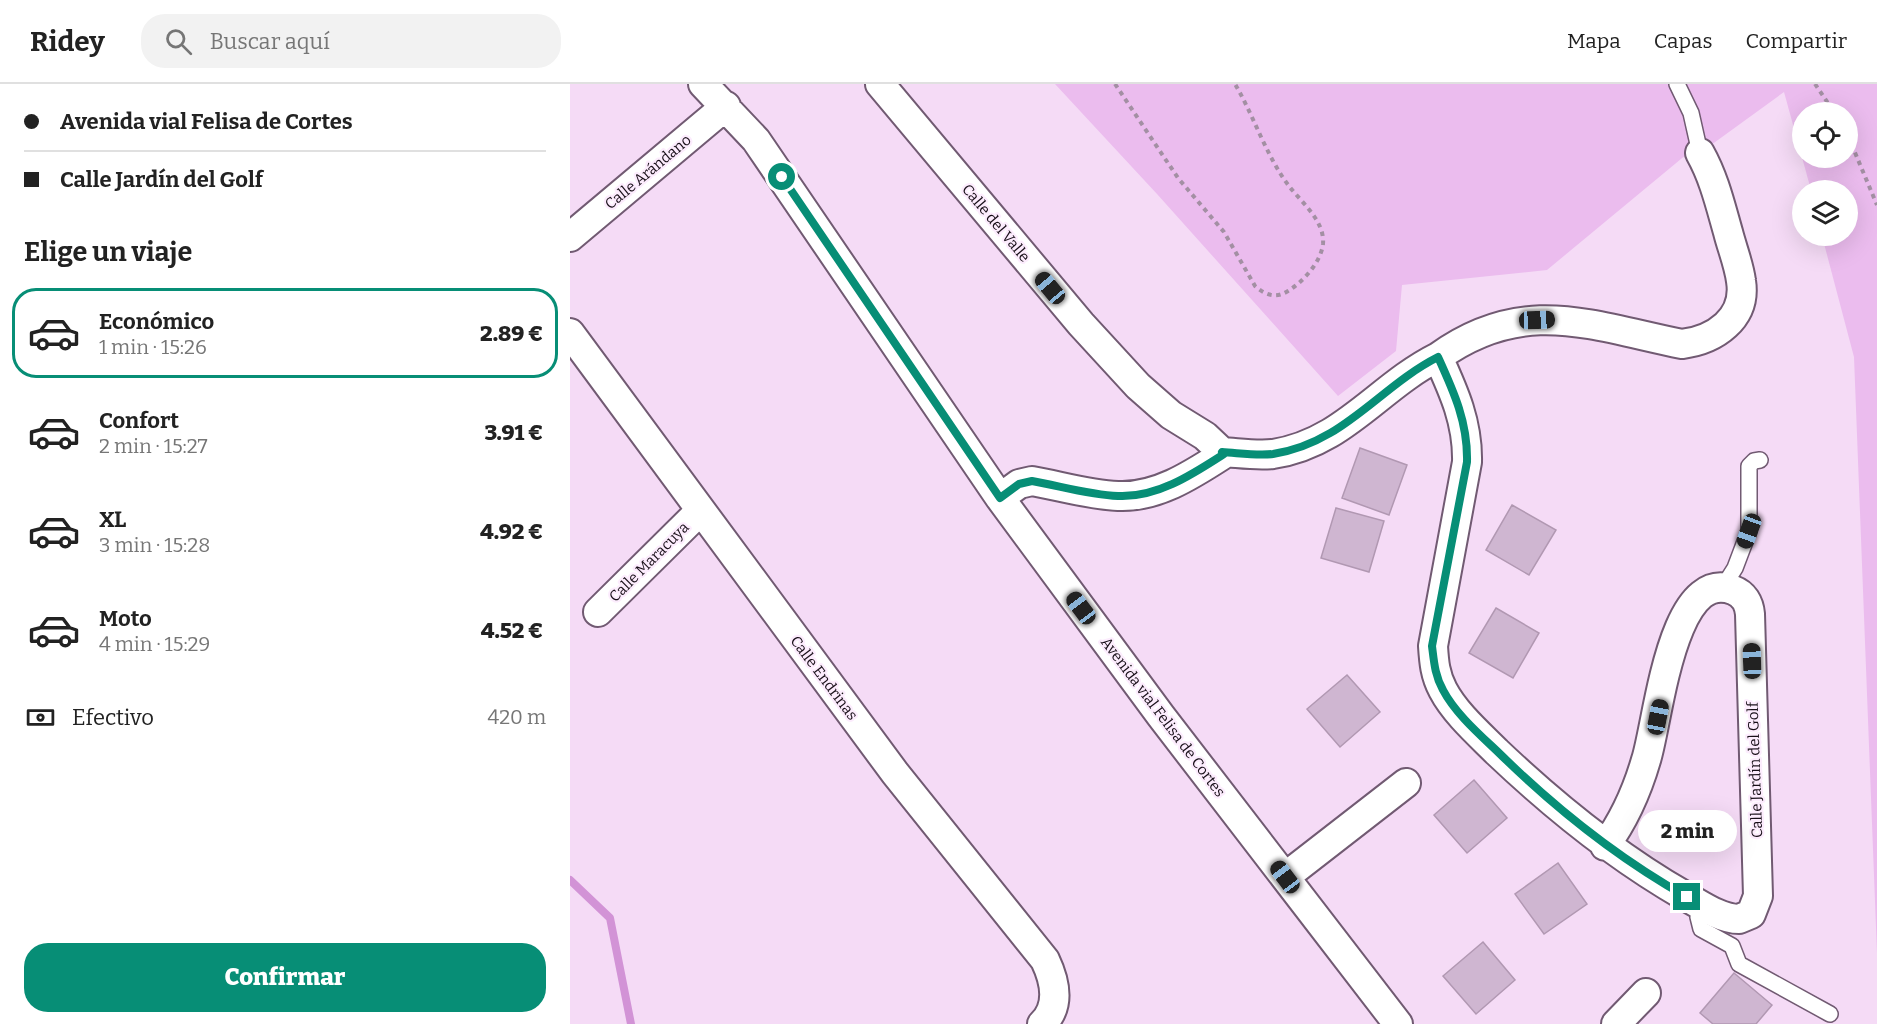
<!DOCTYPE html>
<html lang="es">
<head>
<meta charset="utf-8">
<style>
	:root { --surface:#fff; --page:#f2f2f2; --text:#222; --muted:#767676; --line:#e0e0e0; --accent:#078e76 }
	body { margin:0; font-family:Bitter,serif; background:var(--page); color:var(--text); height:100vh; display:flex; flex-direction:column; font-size:22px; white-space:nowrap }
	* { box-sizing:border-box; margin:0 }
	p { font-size:20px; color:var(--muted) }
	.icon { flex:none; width:33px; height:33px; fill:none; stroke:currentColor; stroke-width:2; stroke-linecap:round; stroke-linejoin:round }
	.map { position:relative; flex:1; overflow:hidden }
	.panel { display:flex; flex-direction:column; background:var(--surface); width:570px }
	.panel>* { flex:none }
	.hud { display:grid; align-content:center; height:132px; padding:0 24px; background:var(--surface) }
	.controls { position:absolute; left:1222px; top:18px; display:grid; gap:12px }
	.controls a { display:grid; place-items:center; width:66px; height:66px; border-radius:50%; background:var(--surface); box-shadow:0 6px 24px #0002; font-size:30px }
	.end { position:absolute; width:27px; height:27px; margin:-14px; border:8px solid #078e76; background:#fff; box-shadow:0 0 0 3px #fff }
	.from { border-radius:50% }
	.bubble { position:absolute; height:42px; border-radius:21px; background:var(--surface); box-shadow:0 6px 24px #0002; font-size:20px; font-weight:800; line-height:42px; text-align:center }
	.car { position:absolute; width:18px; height:36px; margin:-18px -9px; border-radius:8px; box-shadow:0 0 4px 2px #0007; background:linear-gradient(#222 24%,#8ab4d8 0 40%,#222 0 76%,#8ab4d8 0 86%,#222 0) }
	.hud b { display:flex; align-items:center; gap:21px; height:57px; font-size:22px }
	.hud b+b { border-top:2px solid var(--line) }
	.hud i { width:15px; height:15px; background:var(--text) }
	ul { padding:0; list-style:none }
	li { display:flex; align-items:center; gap:18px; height:90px; margin:0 12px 9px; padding:0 12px; border:3px solid transparent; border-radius:24px }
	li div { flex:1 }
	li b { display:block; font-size:22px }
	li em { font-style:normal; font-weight:800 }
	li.current { border-color:var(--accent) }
	li>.icon { width:54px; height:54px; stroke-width:1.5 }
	h2 { padding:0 24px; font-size:27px; line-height:72px }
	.pay { display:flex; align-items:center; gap:15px; height:66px; padding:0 24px; font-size:22px }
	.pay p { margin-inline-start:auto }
	.action { display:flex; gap:12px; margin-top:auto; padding:12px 24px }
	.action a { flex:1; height:69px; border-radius:24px; background:var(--accent); color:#fff; font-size:24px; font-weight:800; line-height:69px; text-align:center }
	header { display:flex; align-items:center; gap:36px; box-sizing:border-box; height:84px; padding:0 30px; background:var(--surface); border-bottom:2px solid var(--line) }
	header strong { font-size:28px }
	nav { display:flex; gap:33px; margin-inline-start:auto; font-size:21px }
	.search { width:420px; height:54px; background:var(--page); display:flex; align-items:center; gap:15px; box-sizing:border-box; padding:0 21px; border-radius:24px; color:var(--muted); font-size:22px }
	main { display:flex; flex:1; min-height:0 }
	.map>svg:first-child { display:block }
	.green { fill:#ebbcee; fill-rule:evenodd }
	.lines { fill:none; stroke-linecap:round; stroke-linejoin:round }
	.stream { stroke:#d293d6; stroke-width:8 }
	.building { fill:#cfb6d1; stroke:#b198b2; stroke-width:1.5 }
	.service-casing { stroke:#715a72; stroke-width:18 }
	.minor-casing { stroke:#715a72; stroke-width:32 }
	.path { stroke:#a38fa3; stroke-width:4; stroke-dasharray:4.5 4.5; stroke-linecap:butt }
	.service { stroke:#fff; stroke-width:15 }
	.minor { stroke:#fff; stroke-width:28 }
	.route { stroke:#078e76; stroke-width:8 }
	.labels { text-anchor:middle; stroke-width:4.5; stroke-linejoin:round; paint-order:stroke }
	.street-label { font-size:15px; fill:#170e17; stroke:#fcecfd }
</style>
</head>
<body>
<header>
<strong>Ridey</strong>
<div class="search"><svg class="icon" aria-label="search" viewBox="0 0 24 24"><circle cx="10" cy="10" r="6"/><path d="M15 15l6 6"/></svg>Buscar aquí</div>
<nav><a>Mapa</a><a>Capas</a><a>Compartir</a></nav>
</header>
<main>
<section class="panel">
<div class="hud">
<b><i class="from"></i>Avenida vial Felisa de Cortes</b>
<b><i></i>Calle Jardín del Golf</b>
</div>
<h2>Elige un viaje</h2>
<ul>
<li class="current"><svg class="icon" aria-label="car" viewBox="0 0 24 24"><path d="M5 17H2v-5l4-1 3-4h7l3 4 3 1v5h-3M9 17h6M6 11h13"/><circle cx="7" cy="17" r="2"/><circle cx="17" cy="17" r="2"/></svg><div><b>Económico</b><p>1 min · 15:26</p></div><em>2.89 €</em></li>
<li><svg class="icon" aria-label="car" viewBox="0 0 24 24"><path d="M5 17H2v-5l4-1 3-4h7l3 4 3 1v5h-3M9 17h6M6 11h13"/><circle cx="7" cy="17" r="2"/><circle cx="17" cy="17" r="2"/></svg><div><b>Confort</b><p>2 min · 15:27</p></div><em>3.91 €</em></li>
<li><svg class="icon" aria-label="car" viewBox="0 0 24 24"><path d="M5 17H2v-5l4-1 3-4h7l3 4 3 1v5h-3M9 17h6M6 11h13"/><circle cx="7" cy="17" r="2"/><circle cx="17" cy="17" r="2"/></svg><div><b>XL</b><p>3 min · 15:28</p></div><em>4.92 €</em></li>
<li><svg class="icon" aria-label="car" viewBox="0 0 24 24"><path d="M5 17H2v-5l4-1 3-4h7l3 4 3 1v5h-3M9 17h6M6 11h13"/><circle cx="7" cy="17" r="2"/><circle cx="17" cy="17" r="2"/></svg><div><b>Moto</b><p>4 min · 15:29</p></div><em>4.52 €</em></li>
</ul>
<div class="pay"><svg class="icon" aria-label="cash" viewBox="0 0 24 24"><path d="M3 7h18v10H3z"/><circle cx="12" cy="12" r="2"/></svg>Efectivo<p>420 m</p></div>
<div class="action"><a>Confirmar</a></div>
</section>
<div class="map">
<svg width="1307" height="940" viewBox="0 0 1307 940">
	<rect width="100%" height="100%" fill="#f5dbf6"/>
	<!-- green -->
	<path class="green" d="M485,0H1307V869L1284,273L1252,152H1278V106H1241L1214,8L1130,69L1117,70L977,186L832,201L826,267L768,312L587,110ZM1233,28H1278V74H1233Z"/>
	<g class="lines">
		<!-- stream -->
		<path class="stream" d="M0,796L40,834L61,940"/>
	</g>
	<!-- building -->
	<path class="building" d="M790,364L837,381L819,431L772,414Z
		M942,421L986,446L959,491L916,466Z
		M766,424L814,437L799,488L751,474Z
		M926,524L969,549L943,594L899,569Z
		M777,591L810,628L770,663L737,625Z
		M904,696L937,734L897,769L864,731Z
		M988,779L1017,820L974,850L945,810Z
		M913,858L945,896L906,930L873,892Z
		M1164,889L1202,921L1186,940H1143L1130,929Z"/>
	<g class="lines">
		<!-- service casing -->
		<g class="service-casing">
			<path id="service" d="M1107,0L1121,29L1130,69
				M1153,503L1165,484L1179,447V382L1184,377L1190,376
				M1133,822L1128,833L1131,845L1162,862L1169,880L1260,930"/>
		</g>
		<!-- minor casing -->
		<g class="minor-casing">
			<path id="minor" d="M133,0L186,56L430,414L591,632L828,940
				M310,0L511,240L568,302L601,331L635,352L652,368
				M0,153L156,22
				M0,249L325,689L475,876C485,897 491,922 472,940
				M868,273C953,212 1019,241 1112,260C1144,256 1177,235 1171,197C1169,181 1162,164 1158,148C1150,120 1144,94 1130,69
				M652,368C669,369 687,372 703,370C774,359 808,303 868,273C884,308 898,339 897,378L863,562C864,578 865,591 873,606C885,629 909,650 927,668C985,723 1045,772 1115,812C1131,821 1151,835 1169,835L1181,830L1188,812L1180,530C1179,519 1174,510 1163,506C1101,482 1088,640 1076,676C1067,707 1054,736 1035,762
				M430,414L449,400L462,397C490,402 520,411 548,412C587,414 623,390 654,370L652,368
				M28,528L130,427
				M715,793L836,699
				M1046,940L1076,909"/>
		</g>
		<!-- path -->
		<path class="path" d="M545,0L608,94L654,148L685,202C695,211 706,215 718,207C733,198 751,178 753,160C755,137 732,119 719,102C696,72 684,32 665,0
			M1245,0L1264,28
			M1278,52L1307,121"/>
		<!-- service -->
		<use href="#service" class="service"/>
		<!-- minor -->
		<use href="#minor" class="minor"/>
	</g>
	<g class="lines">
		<!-- route -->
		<path class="route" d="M212,93L430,414L449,400L462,397C490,402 520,411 548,412C587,414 623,390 654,370L652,368C669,369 687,372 703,370C774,359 809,303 868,273C884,308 898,339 897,378L862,562C864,578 865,592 873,606C885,629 909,650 928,668C986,725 1046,773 1117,813"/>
	</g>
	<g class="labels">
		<!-- street labels -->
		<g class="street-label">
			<text transform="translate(78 88) rotate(-40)" y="5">Calle Arándano</text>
			<text transform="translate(426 139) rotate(50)" y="5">Calle del Valle</text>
			<text transform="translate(79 478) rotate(-45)" y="5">Calle Maracuya</text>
			<text transform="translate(254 594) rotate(53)" y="5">Calle Endrinas</text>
			<text transform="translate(593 633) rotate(53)" y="5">Avenida vial Felisa de Cortes</text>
			<text transform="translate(1185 686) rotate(-92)" y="5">Calle Jardín del Golf</text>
		</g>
	</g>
</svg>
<div class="controls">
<a><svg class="icon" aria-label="locate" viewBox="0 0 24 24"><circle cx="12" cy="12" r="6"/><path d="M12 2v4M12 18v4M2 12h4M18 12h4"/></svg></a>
<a><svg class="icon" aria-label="layers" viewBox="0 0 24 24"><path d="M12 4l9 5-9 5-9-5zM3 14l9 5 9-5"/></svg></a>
</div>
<i class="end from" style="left:212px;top:93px"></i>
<i class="end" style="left:1117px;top:813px"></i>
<div class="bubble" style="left:1068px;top:726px;width:99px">2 min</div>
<i class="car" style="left:480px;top:204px;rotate:320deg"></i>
<i class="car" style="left:967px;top:236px;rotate:88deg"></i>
<i class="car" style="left:1179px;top:447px;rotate:200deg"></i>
<i class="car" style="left:511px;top:524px;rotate:323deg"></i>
<i class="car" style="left:1182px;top:577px;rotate:358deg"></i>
<i class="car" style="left:1088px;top:633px;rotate:11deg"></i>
<i class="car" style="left:715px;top:793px;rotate:323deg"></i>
</div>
</main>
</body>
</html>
